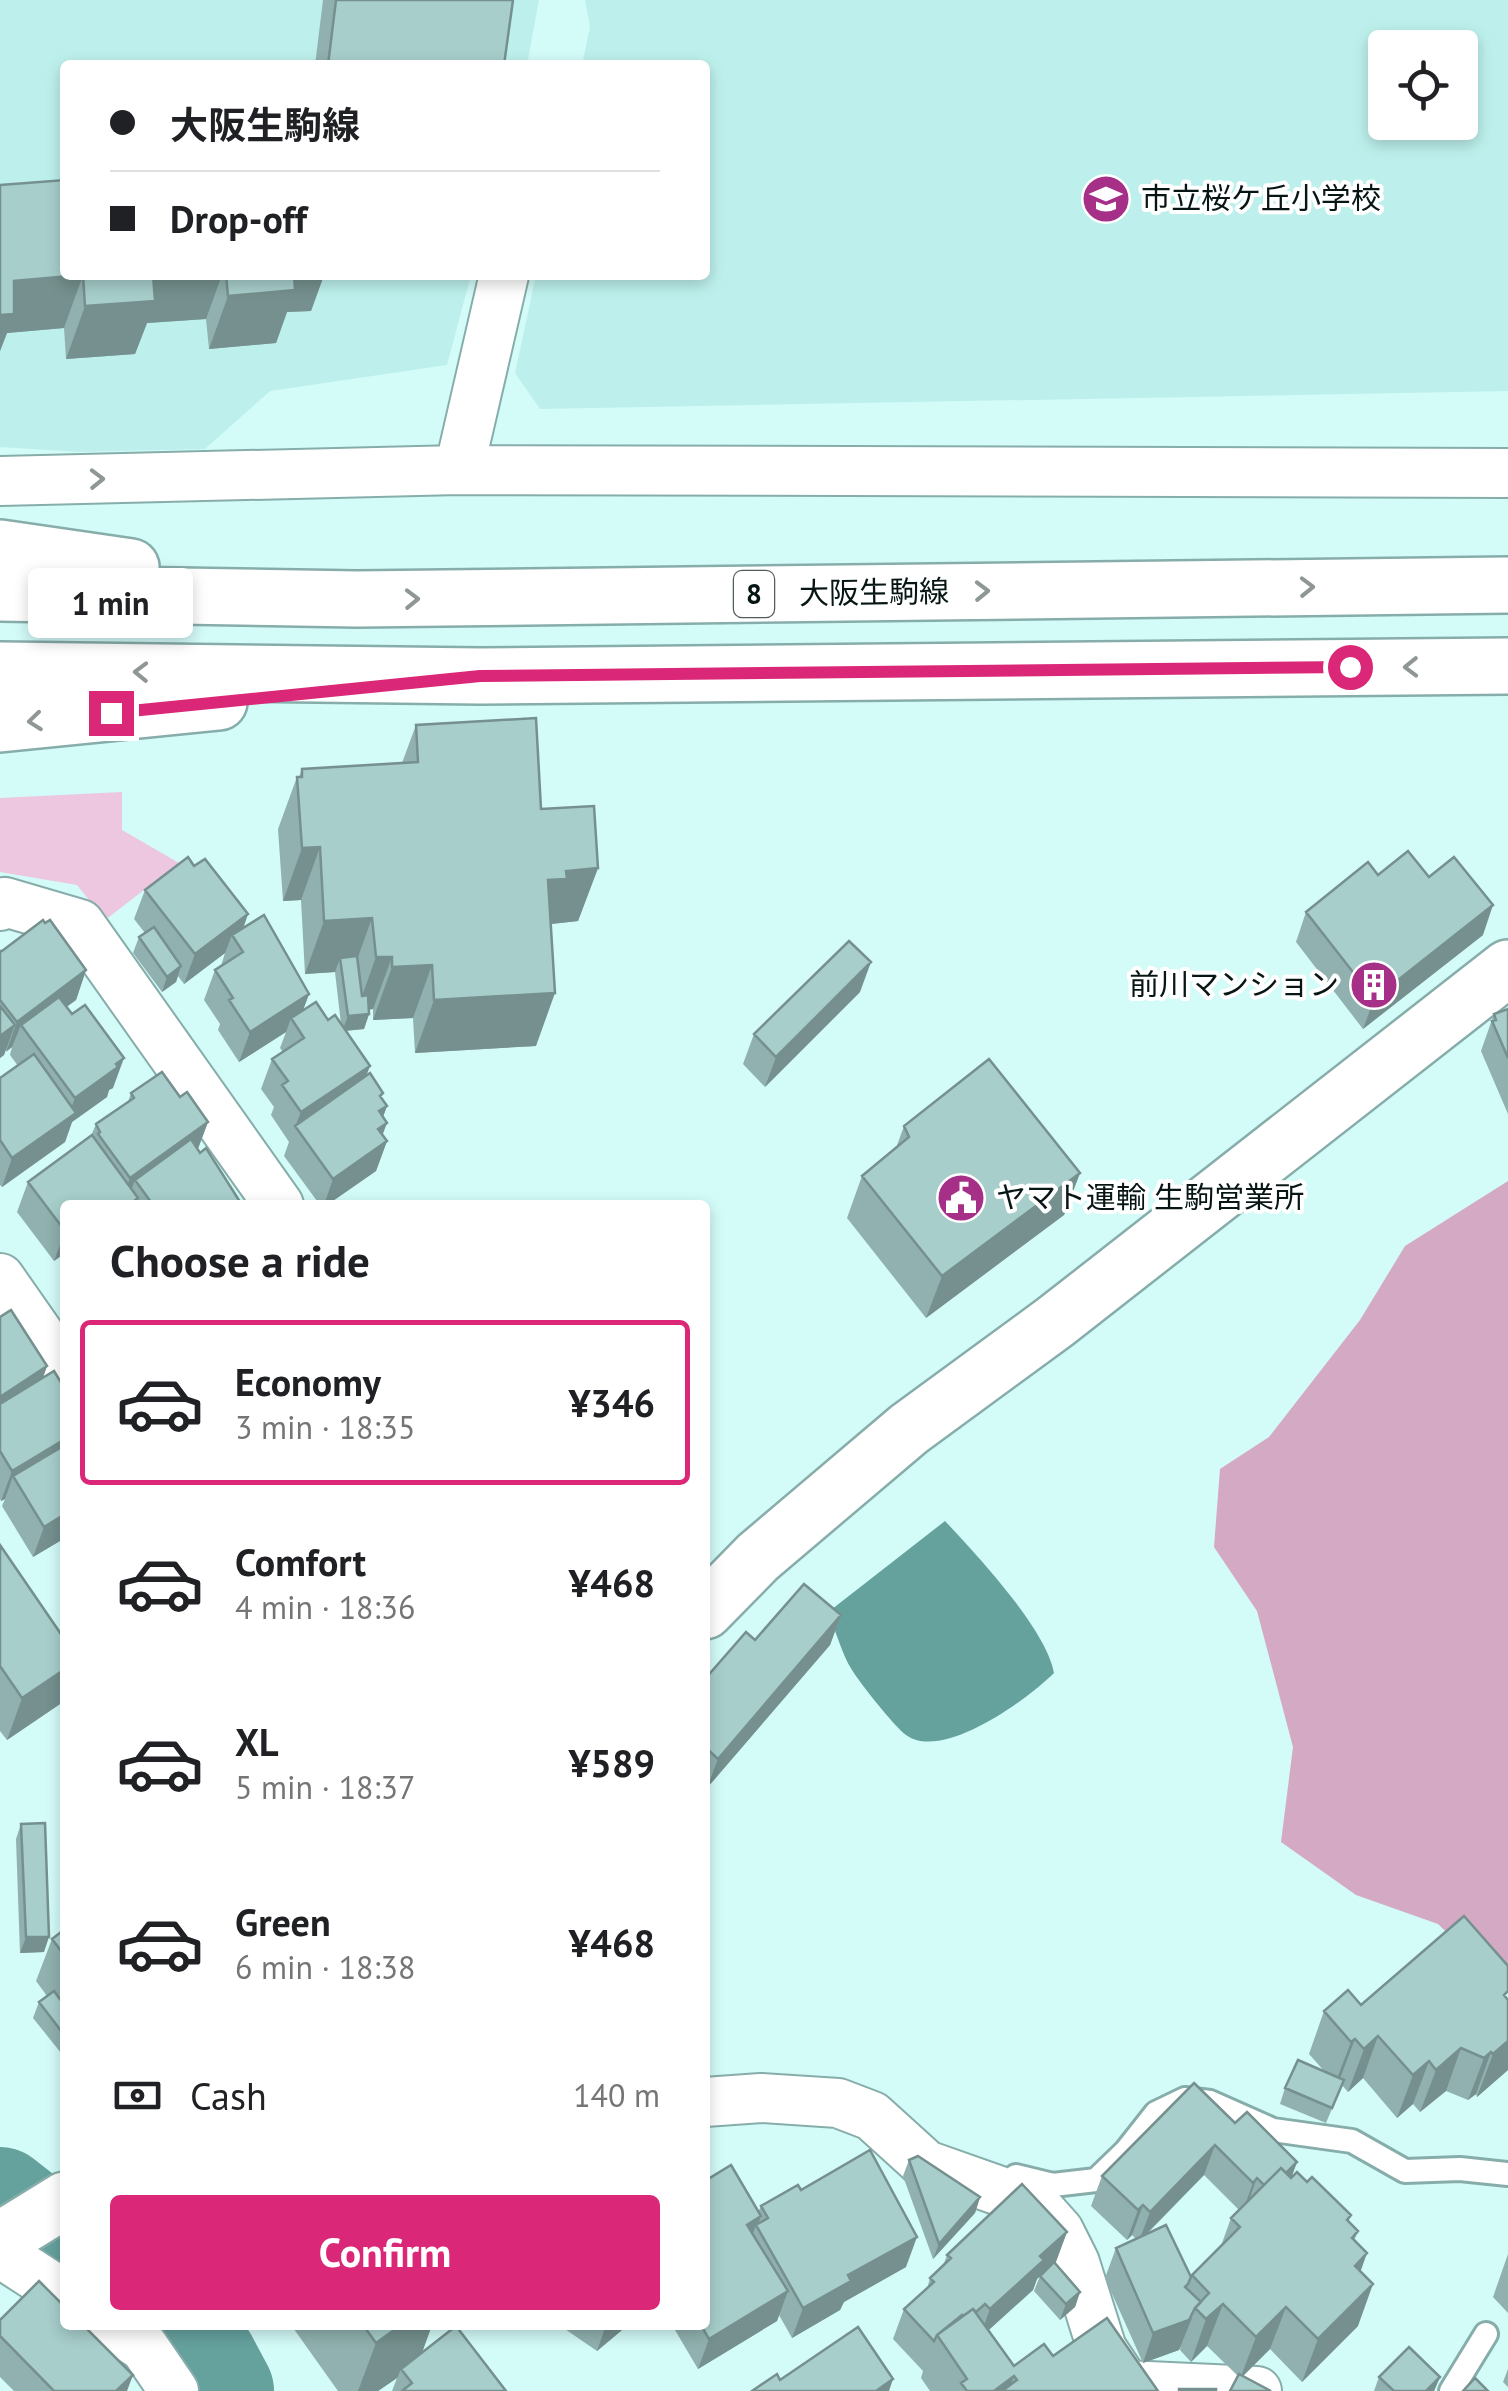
<!DOCTYPE html>
<html lang="en">
<head>
<meta charset="utf-8">
<style>
	:root { --surface:#fff; --page:#f2f2f2; --text:#202124; --muted:#757577; --line:#e0e0e0; --accent:#db2777 }
	body { margin:0; font-family:"PT Sans","Noto Sans JP",sans-serif; background:var(--page); color:var(--text); height:100vh; display:flex; flex-direction:column; font-size:38px; white-space:nowrap }
	* { box-sizing:border-box; margin:0 }
	p { font-size:32px; color:var(--muted) }
	.icon { flex:none; width:55px; height:55px; fill:none; stroke:currentColor; stroke-width:2; stroke-linecap:round; stroke-linejoin:round }
	.map { position:relative; flex:1; overflow:hidden }
	.details { position:absolute; left:60px; top:1200px; width:650px; height:1130px; display:flex; flex-direction:column; background:var(--surface); border-radius:10px; box-shadow:0 5px 15px #0003 }
	.details>* { flex:none }
	.banner { position:absolute; left:60px; top:60px; width:650px; height:220px; border-radius:10px; box-shadow:0 5px 15px #0003; display:grid; align-content:center; height:220px; padding:0 50px; background:var(--surface) }
	.tools { position:absolute; left:1368px; top:30px; display:grid; gap:20px }
	.tools a { display:grid; place-items:center; width:110px; height:110px; border-radius:10px; background:var(--surface); box-shadow:0 5px 15px #0003; font-size:50px }
	.end { position:absolute; width:45px; height:45px; margin:-22px; border:12px solid #db2777; background:#fff; box-shadow:0 0 0 5px #fff }
	.from { border-radius:50% }
	.bubble { position:absolute; height:70px; border-radius:10px; background:var(--surface); box-shadow:0 5px 15px #0003; font-size:32px; font-weight:800; line-height:70px; text-align:center }
	.banner b { display:flex; align-items:center; gap:35px; height:95px; font-size:38px }
	.banner b+b { border-top:2px solid var(--line) }
	.banner i { width:25px; height:25px; background:var(--text) }
	ul { padding:0; list-style:none }
	li { display:flex; align-items:center; gap:30px; height:165px; margin:0 20px 15px; padding:0 30px; border:5px solid transparent; border-radius:10px }
	li div { flex:1 }
	li b { display:block; font-size:38px }
	li em { font-style:normal; font-weight:800 }
	li.current { border-color:var(--accent) }
	li>.icon { width:90px; height:90px; stroke-width:1.5 }
	h2 { padding:0 50px; font-size:45px; line-height:120px }
	.pay { display:flex; align-items:center; gap:25px; height:110px; padding:0 50px; font-size:38px }
	.pay p { margin-inline-start:auto }
	.cta { display:flex; gap:20px; margin-top:auto; padding:20px 50px }
	.cta a { flex:1; height:115px; border-radius:10px; background:var(--accent); color:#fff; font-size:40px; font-weight:800; line-height:115px; text-align:center }
	.map>svg:first-child { display:block }
	.built { fill:#bdf0ec; fill-rule:evenodd }
	.green { fill:#edc6df }
	.forest { fill:#d4a9c4 }
	.water { fill:#65a19d }
	.lines { fill:none; stroke-linecap:round; stroke-linejoin:round }
	.river { stroke:#65a19d; stroke-width:108 }
	.service-casing { stroke:#87adaa; stroke-width:28 }
	.minor-casing { stroke:#87adaa; stroke-width:52 }
	.tertiary-casing { stroke:#87adaa; stroke-width:60 }
	.primary-casing { stroke:#87adaa; stroke-width:60 }
	.service { stroke:#fff; stroke-width:22 }
	.minor { stroke:#fff; stroke-width:48 }
	.tertiary { stroke:#fff; stroke-width:55 }
	.primary { stroke:#fff; stroke-width:55 }
	.wall { fill:#90b1af; fill-rule:evenodd }
	.shaded-wall { fill:#75908e }
	.building { fill:#a7cecb; stroke:#75908e; stroke-width:2.5 }
	.oneway { stroke:#8f9696 }
	.route { stroke:#db2777; stroke-width:12 }
	.labels { text-anchor:middle; stroke-width:8; stroke-linejoin:round; paint-order:stroke }
	.shield { fill:#fff; stroke:#515c5b; stroke-width:2.5 }
	.shield-label { font-size:28px; font-weight:bold; fill:#071615 }
	.poi-label { font-size:30px; fill:#071615; stroke:#fff; text-anchor:start }
	.street-label { font-size:30px; fill:#071615; stroke:#fff }
</style>
</head>
<body>
<div class="map">
<svg width="1508" height="2391" viewBox="0 0 1508 2391">
	<rect width="100%" height="100%" fill="#d3fbf8"/>
	<!-- built -->
	<path class="built" d="M0,0H539L527,65H65V275H471L447,365L270,391L205,449L79,452L0,447Z
		M585,0H1508V391L540,409L515,373L536,275H705V65H582L590,27ZM1385,48H1460V122H1385Z"/>
	<!-- green -->
	<path class="green" d="M122,792V830L179,863L105,920L77,885L0,872V798Z"/>
	<!-- forest -->
	<path class="forest" d="M1508,1181V1991L1438,1924L1356,1895L1281,1842L1293,1747L1257,1611L1214,1547L1220,1469L1269,1437L1360,1320L1405,1246Z"/>
	<!-- water -->
	<path class="water" d="M945,1521C976,1554 1047,1630 1054,1673C1028,1699 942,1762 906,1735C894,1726 860,1683 852,1670C841,1653 837,1631 827,1613Z"/>
	<g class="lines">
		<!-- river -->
		<path class="river" d="M0,2201L65,2252
			M158,2325L204,2361L220,2391"/>
		<!-- service casing -->
		<g class="service-casing">
			<path id="service" d="M1016,2176L1053,2185L1096,2180L1126,2151L1156,2113L1185,2099L1210,2102L1273,2130L1352,2141L1405,2171L1460,2169L1508,2174
				M1451,2391L1486,2334"/>
		</g>
		<!-- minor casing -->
		<g class="minor-casing">
			<path id="minor" d="M504,275L459,470L1508,473
				M0,481L459,470
				M0,906L5,902L80,924L279,1205
				M0,1278L65,1371
				M705,2102L761,2098L838,2103L872,2116L926,2165L1034,2203L1059,2231L1075,2263L1102,2349L1130,2391
				M0,2253L65,2295
				M110,2325L144,2347L174,2391
				M1126,2385L1257,2391"/>
		</g>
		<!-- tertiary casing -->
		<g class="tertiary-casing">
			<path id="tertiary" d="M705,1611L758,1557L909,1429L1055,1322L1508,968
				M0,2240L65,2200"/>
		</g>
		<!-- primary casing -->
		<g class="primary-casing">
			<path id="primary" d="M0,548L131,567
				M0,593L357,599L1508,585
				M0,670L481,676L1508,666
				M0,724L219,702"/>
		</g>
		<!-- service -->
		<use href="#service" class="service"/>
		<!-- minor -->
		<use href="#minor" class="minor"/>
		<!-- tertiary -->
		<use href="#tertiary" class="tertiary"/>
		<!-- primary -->
		<use href="#primary" class="primary"/>
	</g>
	<!-- wall -->
	<path class="wall" d="M323,0H513L504,65H315Z
		M0,185L65,275H324L311,311L287,312L276,343L209,349L206,319L147,323L135,354L66,359L64,328L7,333L0,351Z
		M416,725L541,809L598,868L578,921L551,924L536,1046L415,1053L413,1018L373,1020V1009L369,1010V1014L364,1029L346,1031L366,1076L387,1106L383,1116V1135L387,1141L376,1171L327,1205H320L284,1156L289,1142L271,1115L274,1107L261,1089L272,1059L283,1052L280,1048L286,1032L239,1062L218,1030L220,1024L204,1000L215,970L221,966L225,953L184,984L178,976L176,982L162,992L133,953L139,937L145,933L134,919L145,890L243,928L309,994L303,1010L341,1024L335,972L305,974L301,900L283,901L278,829L297,777H299L302,769L402,763Z
		M1378,875L1429,877L1483,935L1363,1029L1296,942L1306,912Z
		M0,951L86,970L76,1000L66,1007L113,1088L109,1090L107,1097L72,1122L65,1142L2,1187L0,1185V1078L18,1066L10,1055L12,1047L5,1051L4,1055L0,1058Z
		M860,992L765,1087L743,1064L754,1034Z
		M1508,1009V1114L1481,1051L1494,1014Z
		M131,1093L180,1097L208,1122L198,1149L242,1205H65V1253L54,1261L17,1212L28,1182L91,1136L96,1124L128,1102Z
		M904,1126L1080,1173L1064,1215L926,1318L847,1218L862,1176L896,1148Z
		M0,1317L47,1366L43,1378L65,1389V1538L33,1557L2,1506L5,1499L1,1501L0,1499Z
		M0,1545L63,1702L7,1740L0,1731Z
		M841,1615L830,1645L707,1788L705,1787V1679L755,1640Z
		M21,1824L44,1952L20,1953L16,1839Z
		M1464,1916L1508,2070L1477,2097L1476,2094L1468,2100L1446,2091L1420,2112L1413,2104L1397,2118L1363,2078L1348,2092L1342,2085L1326,2123L1280,2104L1285,2088L1325,2072L1309,2054L1324,2011L1361,2005Z
		M65,1929V2058L33,2018L39,2002L47,1996L36,1981L52,1939Z
		M1235,2123L1297,2162L1291,2178L1307,2182L1351,2215L1348,2222L1358,2231L1354,2241L1360,2271L1358,2326L1302,2382L1270,2349L1243,2376H1238L1207,2346L1191,2362L1180,2350L1181,2347L1179,2350L1143,2363L1105,2278L1116,2248L1136,2239L1132,2235L1127,2240L1091,2206L1102,2176ZM1204,2175L1239,2210L1231,2218L1221,2246L1191,2277L1146,2235Z
		M909,2160L980,2197L975,2213L933,2259L903,2176Z
		M801,2190L906,2267L844,2302L840,2310L792,2338L779,2315L777,2321L698,2369L672,2325H705L761,2206Z
		M1067,2232L1055,2263L1080,2292L1075,2307L1060,2320L1034,2291L1040,2276L1037,2279L1033,2290L988,2330L1014,2366L1053,2356L1158,2391H930L921,2378L923,2371L893,2339L904,2309L927,2289L930,2278L943,2266L947,2255Z
		M1508,2254V2313L1493,2297Z
		M0,2320L127,2391H14L0,2377Z
		M291,2325H432L422,2352L506,2391H392L397,2378L378,2391H338Z
		M559,2325H628L597,2351Z
		M1508,2369V2387L1503,2382Z
		M1379,2377H1440L1434,2391H1374Z"/>
	<!-- shaded-wall -->
	<path class="shaded-wall" d="M83,275L64,328L7,333L0,351V315L14,281Z
		M152,275H222L206,319L147,323L135,354L66,359L85,306Z
		M288,275H324L311,311L287,312L276,343L209,349L228,296Z
		M320,847L301,900L283,901L302,848Z
		M598,868L578,921L551,924L548,880L566,871Z
		M1493,905L1483,935L1363,1029L1374,999Z
		M248,914L238,944L232,935L225,953L184,984L195,954Z
		M372,918L353,971L340,958L335,972L305,974L324,921Z
		M376,957H392L373,1009L357,1010Z
		M871,962L860,992L765,1087L776,1057Z
		M432,965L413,1018L373,1020L392,967Z
		M181,966L176,982L162,992L167,977Z
		M86,970L76,1000L28,1035L21,1025L12,1047L6,1052L17,1022Z
		M555,993L536,1046L415,1053L434,1000Z
		M309,994L298,1024L291,1018L286,1032L239,1062L250,1032Z
		M369,1014L364,1029L342,1031L348,1016Z
		M15,1025L4,1055L0,1058V1036Z
		M124,1058L113,1088L109,1090L107,1097L72,1122L65,1142L2,1187L12,1158L67,1119L75,1098Z
		M370,1066L359,1096L295,1127L301,1112Z
		M387,1106L379,1128L387,1123L378,1147L387,1141L376,1171L327,1205H324L333,1179L379,1111Z
		M208,1122L197,1151L135,1180L127,1202L120,1205L130,1178Z
		M1080,1173L1064,1215L926,1318L942,1276Z
		M65,1232V1253L54,1261Z
		M47,1366L36,1396L0,1419V1397Z
		M65,1422V1452L13,1476L5,1499L1,1501L12,1471Z
		M65,1514V1538L33,1557L44,1527Z
		M841,1615L830,1645L707,1788L718,1759Z
		M65,1669V1697L63,1702L7,1740L22,1698Z
		M26,1937H49L44,1952L20,1953Z
		M1378,2036L1363,2078L1348,2092L1364,2049Z
		M1355,2039L1339,2081L1335,2084L1351,2042Z
		M1508,2041V2070L1477,2097L1493,2054Z
		M1461,2048L1446,2091L1420,2112L1436,2070Z
		M1491,2052L1476,2094L1468,2100L1484,2058Z
		M1429,2061L1413,2104L1397,2118L1413,2075Z
		M1215,2145L1204,2175L1139,2241L1150,2212Z
		M1297,2162L1286,2192L1279,2180Z
		M1257,2178L1246,2208L1242,2213L1253,2183Z
		M980,2197L975,2213L933,2259L939,2244Z
		M1143,2205L1132,2235L1127,2240L1138,2210Z
		M761,2216L757,2227L756,2225L748,2248L747,2225Z
		M1067,2232L1056,2262L1037,2279L1033,2290L979,2339L990,2309L1040,2256Z
		M917,2237L906,2267L844,2302L840,2310L792,2338L803,2308L848,2275Z
		M1367,2253L1352,2296L1355,2266Z
		M1373,2284L1358,2326L1302,2382L1318,2339Z
		M788,2291L777,2321L698,2369L709,2339Z
		M1080,2292L1075,2307L1060,2320L1066,2304Z
		M1223,2304L1207,2346L1191,2362L1206,2319Z
		M1286,2307L1270,2349L1240,2379L1256,2337Z
		M1192,2318L1179,2350L1143,2363L1153,2333Z
		M401,2325H432L418,2364L401,2369L397,2378L378,2391H358L376,2343Z
		M606,2325H628L597,2351Z
		M133,2375L127,2391H116Z
		M1014,2376L1009,2391H994Z
		M1440,2377L1434,2391H1426Z
		M893,2379L889,2391H876Z"/>
	<!-- building -->
	<path class="building" d="M336,0H513L504,65H328Z
		M65,180V275H82L14,281V314L0,315V185Z
		M83,275H153L155,301L85,306Z
		M226,275H294L295,290L228,296Z
		M536,718L541,809L594,806L598,868L566,871L567,879L548,880L555,993L434,1000L432,965L392,967V957H376L372,918L324,921L320,847L302,848L297,777H302V769L418,762L416,725Z
		M1408,851L1429,877L1454,857L1493,905L1374,999L1306,912L1368,862L1378,875Z
		M188,857L194,866L205,859L248,914L195,954L145,890Z
		M264,915L309,994L250,1032L229,1000L233,998L215,970L243,952L232,935Z
		M43,920L45,923L50,920L86,970L17,1022L0,1000V951H2Z
		M154,927L181,966L167,977L139,937Z
		M849,941L871,962L776,1057L754,1034Z
		M357,956L362,996L368,995L369,1014L348,1016L340,958Z
		M59,997L72,1014L85,1005L124,1058L116,1064L118,1067L75,1098L21,1025Z
		M316,1002L328,1020L335,1015L370,1066L301,1112L282,1085L288,1081L272,1059L304,1038L291,1018Z
		M0,1006L15,1025L0,1036Z
		M1508,1009V1058L1492,1021L1496,1020L1494,1014Z
		M34,1054L76,1113L12,1158L0,1140V1078Z
		M989,1059L1080,1173L942,1276L862,1176L909,1137L904,1126Z
		M162,1072L180,1097L187,1092L208,1122L130,1178L98,1134L100,1132L96,1124L134,1098L131,1093Z
		M370,1073L383,1093L380,1096L387,1106L379,1111L387,1123L378,1129L387,1141L333,1179L295,1126Z
		M92,1135L138,1198L129,1205H65V1231L28,1182Z
		M191,1139L200,1153L206,1148L242,1205H153L135,1180Z
		M11,1310L47,1366L0,1397V1317Z
		M54,1371L65,1389V1422L63,1423L65,1426V1439L12,1471L0,1451V1404Z
		M65,1445V1514L44,1527L13,1476Z
		M0,1545L65,1640V1669L22,1698L0,1666Z
		M804,1584L841,1615L718,1759L705,1747V1679L746,1632L755,1640Z
		M45,1823L49,1937H26L21,1824Z
		M1464,1916L1508,1966V1991L1504,1995L1508,2000V2041L1493,2054L1491,2052L1484,2058L1461,2048L1436,2070L1429,2061L1413,2075L1378,2036L1364,2049L1355,2039L1351,2042L1324,2011L1348,1990L1361,2005Z
		M65,1929V1956L52,1939Z
		M54,1991L65,2006V2036L39,2002Z
		M1298,2060L1344,2080L1332,2108L1285,2088Z
		M1194,2083L1235,2123L1247,2112L1297,2162L1286,2173L1281,2168L1264,2185L1257,2178L1253,2183L1215,2145L1150,2212L1143,2205L1138,2210L1102,2176Z
		M870,2150L917,2237L848,2275L851,2281L803,2308L756,2225L768,2218L761,2206L798,2185L801,2190Z
		M918,2156L980,2197L939,2244L909,2160Z
		M731,2165L761,2216L747,2225L788,2291L709,2339L701,2325H705V2181Z
		M1281,2168L1291,2178L1297,2172L1307,2182L1312,2177L1351,2215L1347,2220L1358,2231L1352,2238L1367,2253L1355,2266L1373,2284L1318,2339L1286,2307L1256,2337L1223,2304L1206,2319L1195,2308L1209,2293L1192,2275L1240,2227L1231,2218Z
		M1022,2184L1067,2232L1040,2256L1044,2260L990,2309L985,2304L976,2312L973,2309L963,2316L962,2315L937,2335L934,2341L904,2309L934,2282L930,2278L951,2258L947,2255Z
		M1166,2225L1191,2277L1188,2284L1185,2287L1201,2302L1195,2308L1189,2320L1153,2333L1116,2248Z
		M1054,2262L1080,2292L1066,2304L1040,2276Z
		M39,2281L65,2307V2325H83L133,2375L116,2391H54L0,2336V2320Z
		M973,2309L1014,2366L1044,2344L1053,2356L1107,2318L1158,2391H1002L1017,2380L1014,2376L994,2391H967L961,2383L967,2379L937,2335Z
		M363,2325H401L376,2343Z
		M456,2326L506,2391H402L412,2383L401,2369Z
		M858,2327L893,2379L876,2391H752L777,2374L780,2380Z
		M1409,2347L1440,2377L1426,2391H1394L1379,2377Z
		M1239,2374L1271,2391H1230Z
		M1475,2378L1488,2391H1463Z
		M1179,2389H1216V2391H1179Z"/>
	<!-- one-way arrows -->
	<defs><path id="oneway-chevron" d="M-2-3.5L2.5 0L-2 3.5" fill="none" stroke-width="1.6" stroke-linecap="round" stroke-linejoin="round" transform="scale(2.5)"/></defs>
	<g class="oneway">
		<use href="#oneway-chevron" transform="translate(97 479) rotate(-1)"/>
		<use href="#oneway-chevron" transform="translate(1307 587) rotate(-1)"/>
		<use href="#oneway-chevron" transform="translate(982 591) rotate(-1)"/>
		<use href="#oneway-chevron" transform="translate(412 599) rotate(-1)"/>
		<use href="#oneway-chevron" transform="translate(1411 667) rotate(179)"/>
		<use href="#oneway-chevron" transform="translate(141 672) rotate(-179)"/>
		<use href="#oneway-chevron" transform="translate(35 721) rotate(174)"/>
	</g>
	<g class="lines">
		<!-- route -->
		<path class="route" d="M111,713L480,676L1350,667"/>
	</g>
	<!-- icons -->
	<defs>
		<g id="school-disc" transform="scale(2.5)"><circle r="9.5" fill="#a63087" stroke="#fff"/><path d="M0-5L7-2L0 1L-7-2ZM-4 1L0 2.5L4 1V4Q0 6-4 4Z" fill="#fff"/></g>
		<g id="building-disc" transform="scale(2.5)"><circle r="9.5" fill="#a63087" stroke="#fff"/><path d="M-4-6H4V6H1V3H-1V6H-4ZM-2.5-4.3h1.7v1.8h-1.7ZM.8-4.3h1.7v1.8H.8ZM-2.5-1h1.7V.8h-1.7ZM.8-1h1.7V.8H.8Z" fill="#fff"/></g>
		<g id="civic-disc" transform="scale(2.5)"><circle r="9.5" fill="#a63087" stroke="#fff"/><path d="M-.6-6.5H3V-4.5H.6V-3L4-1V1h2V6H-6V1h2V-1L-.6-3ZM-1.2 2.5V6h2.4V2.5Z" fill="#fff"/></g>
	</defs>
	<g fill-rule="evenodd">
		<use href="#school-disc" x="1106" y="199"/>
		<use href="#building-disc" x="1374" y="985"/>
		<use href="#civic-disc" x="961" y="1198"/>
	</g>
	<g class="labels">
		<!-- shield labels -->
		<rect class="shield" x="734" y="571" width="40" height="46" rx="8"/>
		<g class="shield-label">
			<text x="754" y="604">8</text>
		</g>
		<!-- poi labels -->
		<g class="poi-label">
			<text x="1141" y="209">市立桜ケ丘小学校</text>
			<text x="1339" y="995" text-anchor="end">前川マンション</text>
			<text x="996" y="1208">ヤマト運輸 生駒営業所</text>
		</g>
		<!-- street labels -->
		<g class="street-label">
			<text transform="translate(874 593) rotate(-1)" y="10">大阪生駒線</text>
		</g>
	</g>
</svg>
<div class="tools">
<a><svg class="icon" aria-label="locate" viewBox="0 0 24 24"><circle cx="12" cy="12" r="6"/><path d="M12 2v4M12 18v4M2 12h4M18 12h4"/></svg></a>
</div>
<i class="end from" style="left:1350px;top:667px"></i>
<i class="end" style="left:111px;top:713px"></i>
<div class="bubble" style="left:28px;top:568px;width:165px">1 min</div>
<div class="banner">
<b><i class="from"></i>大阪生駒線</b>
<b><i></i>Drop-off</b>
</div>
<section class="details">
<h2>Choose a ride</h2>
<ul>
<li class="current"><svg class="icon" aria-label="car" viewBox="0 0 24 24"><path d="M5 17H2v-5l4-1 3-4h7l3 4 3 1v5h-3M9 17h6M6 11h13"/><circle cx="7" cy="17" r="2"/><circle cx="17" cy="17" r="2"/></svg><div><b>Economy</b><p>3 min · 18:35</p></div><em>¥346</em></li>
<li><svg class="icon" aria-label="car" viewBox="0 0 24 24"><path d="M5 17H2v-5l4-1 3-4h7l3 4 3 1v5h-3M9 17h6M6 11h13"/><circle cx="7" cy="17" r="2"/><circle cx="17" cy="17" r="2"/></svg><div><b>Comfort</b><p>4 min · 18:36</p></div><em>¥468</em></li>
<li><svg class="icon" aria-label="car" viewBox="0 0 24 24"><path d="M5 17H2v-5l4-1 3-4h7l3 4 3 1v5h-3M9 17h6M6 11h13"/><circle cx="7" cy="17" r="2"/><circle cx="17" cy="17" r="2"/></svg><div><b>XL</b><p>5 min · 18:37</p></div><em>¥589</em></li>
<li><svg class="icon" aria-label="car" viewBox="0 0 24 24"><path d="M5 17H2v-5l4-1 3-4h7l3 4 3 1v5h-3M9 17h6M6 11h13"/><circle cx="7" cy="17" r="2"/><circle cx="17" cy="17" r="2"/></svg><div><b>Green</b><p>6 min · 18:38</p></div><em>¥468</em></li>
</ul>
<div class="pay"><svg class="icon" aria-label="cash" viewBox="0 0 24 24"><path d="M3 7h18v10H3z"/><circle cx="12" cy="12" r="2"/></svg>Cash<p>140 m</p></div>
<div class="cta"><a>Confirm</a></div>
</section>
</div>
</body>
</html>
